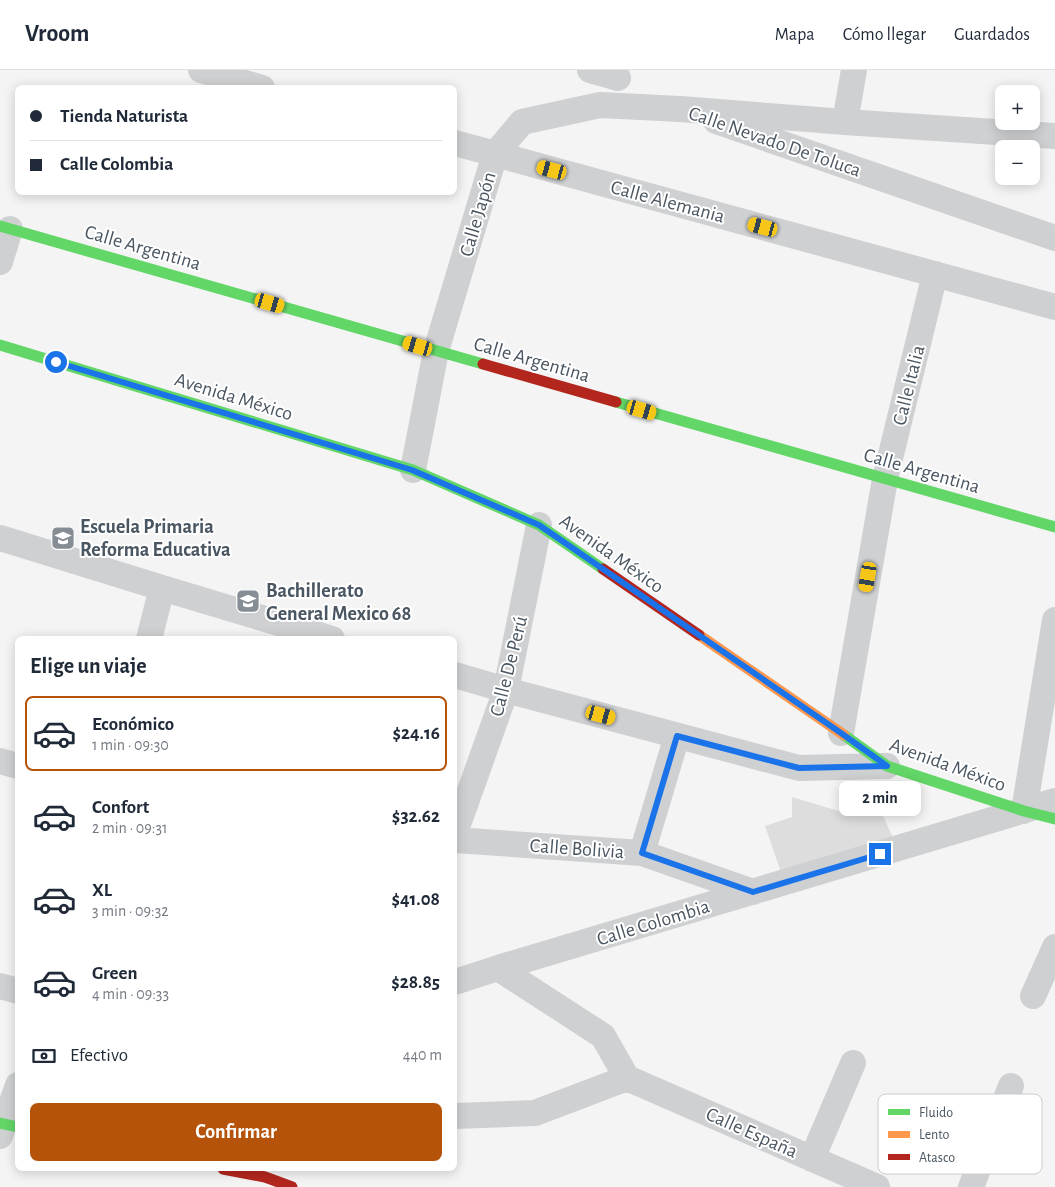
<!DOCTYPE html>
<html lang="es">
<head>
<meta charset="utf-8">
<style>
	:root { --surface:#fff; --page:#f6f6f7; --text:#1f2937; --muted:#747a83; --line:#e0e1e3; --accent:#b45309 }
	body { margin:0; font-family:"Alegreya Sans",sans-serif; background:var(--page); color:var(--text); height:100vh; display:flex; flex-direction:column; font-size:19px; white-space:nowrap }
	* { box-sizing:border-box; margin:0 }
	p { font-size:16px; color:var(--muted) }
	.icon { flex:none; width:28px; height:28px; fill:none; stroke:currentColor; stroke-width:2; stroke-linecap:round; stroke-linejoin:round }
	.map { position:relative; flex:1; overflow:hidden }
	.panel { position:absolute; left:15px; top:566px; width:442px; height:535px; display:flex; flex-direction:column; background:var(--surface); border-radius:8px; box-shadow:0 2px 12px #0003 }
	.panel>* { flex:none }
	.banner { position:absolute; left:15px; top:15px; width:442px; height:110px; border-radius:8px; box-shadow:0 2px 12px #0003; display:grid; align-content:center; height:110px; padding:0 15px; background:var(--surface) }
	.buttons { position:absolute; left:995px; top:15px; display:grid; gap:10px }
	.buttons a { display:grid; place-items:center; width:45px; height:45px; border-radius:8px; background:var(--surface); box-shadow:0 2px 12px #0003; font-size:25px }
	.end { position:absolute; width:22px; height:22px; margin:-11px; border:6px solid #1a73e8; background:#fff; box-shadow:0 0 0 2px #fff }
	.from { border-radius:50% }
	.bubble { position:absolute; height:35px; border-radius:8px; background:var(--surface); box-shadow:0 2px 12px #0003; font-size:16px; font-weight:700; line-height:35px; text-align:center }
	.car { position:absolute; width:15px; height:30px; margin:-15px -8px; border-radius:6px; box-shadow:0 0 4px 1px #0007; background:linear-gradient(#f5c518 24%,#345 0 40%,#f5c518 0 76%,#345 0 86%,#f5c518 0) }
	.banner b { display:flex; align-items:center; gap:18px; height:48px; font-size:19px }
	.banner b+b { border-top:1px solid var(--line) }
	.banner i { width:12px; height:12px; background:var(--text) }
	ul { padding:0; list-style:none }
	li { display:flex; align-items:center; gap:15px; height:75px; margin:0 10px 8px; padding:0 5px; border:2px solid transparent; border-radius:8px }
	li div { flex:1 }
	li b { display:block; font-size:19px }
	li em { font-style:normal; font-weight:700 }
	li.selected { border-color:var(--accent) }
	li>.icon { width:45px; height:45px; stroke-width:1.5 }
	h2 { padding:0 15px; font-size:22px; line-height:60px }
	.pay { display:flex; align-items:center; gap:12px; height:55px; padding:0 15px; font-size:19px }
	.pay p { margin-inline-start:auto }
	.cta { display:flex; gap:10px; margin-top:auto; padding:10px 15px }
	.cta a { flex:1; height:58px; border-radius:8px; background:var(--accent); color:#fff; font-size:20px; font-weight:700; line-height:58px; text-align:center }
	header { display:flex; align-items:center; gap:30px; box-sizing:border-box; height:70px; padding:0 25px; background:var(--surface); border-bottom:1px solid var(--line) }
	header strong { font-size:24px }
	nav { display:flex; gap:28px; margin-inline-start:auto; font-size:18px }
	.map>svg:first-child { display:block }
	.building { fill:#ddddde }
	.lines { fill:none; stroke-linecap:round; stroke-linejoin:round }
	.street { stroke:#ced0d2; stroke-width:26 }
	.fast { stroke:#63d668; stroke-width:11 }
	.slow { stroke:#ff974d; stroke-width:11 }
	.jam { stroke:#b3261e; stroke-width:11 }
	.route { stroke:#1a73e8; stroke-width:6 }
	.labels { text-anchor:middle; stroke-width:4; stroke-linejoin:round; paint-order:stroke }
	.street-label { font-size:20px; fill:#4a5661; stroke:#fff }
	.poi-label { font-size:20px; font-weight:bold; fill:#4a5661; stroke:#fff; text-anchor:start }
	.key { fill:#fff; stroke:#c9ccd0; stroke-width:1 }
	.key-label { font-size:14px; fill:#4a5661 }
</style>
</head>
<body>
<header>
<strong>Vroom</strong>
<nav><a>Mapa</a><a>Cómo llegar</a><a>Guardados</a></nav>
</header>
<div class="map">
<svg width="1055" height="1117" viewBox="0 0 1055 1117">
	<rect width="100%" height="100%" fill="#f4f4f4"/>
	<!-- building -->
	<path class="building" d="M792,727L845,743L878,735L895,772L784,811L765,756L792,747Z"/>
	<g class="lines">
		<!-- street -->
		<path class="street" d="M201,0L262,18
			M590,0L618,8
			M716,51L1055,168
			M845,52L854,0
			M455,73L1055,237
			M0,192L10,159
			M413,400L436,281L495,84L522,52L600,35L680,39L845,52L1055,66
			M0,468L162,518L332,569
			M149,569L162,518
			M455,605L506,620L799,698L887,696
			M841,663L885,409L935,204
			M0,691L18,696
			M1024,741L1055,550
			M455,763L506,620L539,455
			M455,770L642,783L753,822
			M642,783L677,666
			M498,898L603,966L627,1008
			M455,912L498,898L1055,731
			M0,916L18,921
			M1033,926L1055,877
			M627,1008L877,1117
			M455,1046L535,1043L627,1008
			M0,1066L18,1015
			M812,1089L853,993
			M971,1117L1011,1016"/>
		<!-- fast -->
		<path class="fast" d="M0,156L483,294
			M0,275L413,400L539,455L603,499
			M616,332L1055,457
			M844,665L887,696L1024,741L1055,749
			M0,1053L18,1057"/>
		<!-- slow -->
		<path class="slow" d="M699,565L844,665"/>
		<!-- jam -->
		<path class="jam" d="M483,294L616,332
			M603,499L699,565
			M223,1099L265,1107L292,1117"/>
	</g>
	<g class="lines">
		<!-- route -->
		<path class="route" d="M56,292L412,400L539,455L841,663L887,696L799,698L677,666L642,783L753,822L880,784"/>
	</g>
	<!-- icons -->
	<defs>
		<g id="school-square" transform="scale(1.25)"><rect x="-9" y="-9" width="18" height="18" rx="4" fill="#868d94" stroke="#fff"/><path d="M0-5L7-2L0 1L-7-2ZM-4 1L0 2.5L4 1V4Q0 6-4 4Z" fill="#fff"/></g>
	</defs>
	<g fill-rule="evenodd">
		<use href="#school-square" x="63" y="468"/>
		<use href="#school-square" x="248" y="531"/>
	</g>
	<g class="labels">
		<!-- street labels -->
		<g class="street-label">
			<text transform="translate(775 71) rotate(19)" y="7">Calle Nevado De Toluca</text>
			<text transform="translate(668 131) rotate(15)" y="7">Calle Alemania</text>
			<text transform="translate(477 144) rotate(-74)" y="7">Calle Japón</text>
			<text transform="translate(143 177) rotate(16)" y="7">Calle Argentina</text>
			<text transform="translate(532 289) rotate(16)" y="7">Calle Argentina</text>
			<text transform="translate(908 315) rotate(-76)" y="7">Calle Italia</text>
			<text transform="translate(234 326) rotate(17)" y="7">Avenida México</text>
			<text transform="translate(922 400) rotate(16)" y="7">Calle Argentina</text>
			<text transform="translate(612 483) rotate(35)" y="7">Avenida México</text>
			<text transform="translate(508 596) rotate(-76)" y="7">Calle De Perú</text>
			<text transform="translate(948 694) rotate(20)" y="7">Avenida México</text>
			<text transform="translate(577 778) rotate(4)" y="7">Calle Bolivia</text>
			<text transform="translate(653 852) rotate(-17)" y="7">Calle Colombia</text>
			<text transform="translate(752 1062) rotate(24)" y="7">Calle España</text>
		</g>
		<!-- poi labels -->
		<g class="poi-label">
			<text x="80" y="463">Escuela Primaria<tspan x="80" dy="23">Reforma Educativa</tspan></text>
			<text x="266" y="527">Bachillerato<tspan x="266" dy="23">General Mexico 68</tspan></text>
		</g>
	</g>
	<!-- legend -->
	<rect x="878" y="1024" width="164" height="80" rx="8" class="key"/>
	<rect x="888" y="1039" width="22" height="6" fill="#63d668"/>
	<rect x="888" y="1061" width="22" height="7" fill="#ff974d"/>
	<rect x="888" y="1084" width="22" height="6" fill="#b3261e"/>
	<g class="key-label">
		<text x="919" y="1047">Fluido</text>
		<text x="919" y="1069">Lento</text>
		<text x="919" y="1092">Atasco</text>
	</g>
</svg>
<div class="buttons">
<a>+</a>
<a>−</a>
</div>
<i class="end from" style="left:56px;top:292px"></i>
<i class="end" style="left:880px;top:784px"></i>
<div class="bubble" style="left:839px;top:711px;width:82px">2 min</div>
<i class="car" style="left:552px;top:100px;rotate:285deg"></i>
<i class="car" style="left:763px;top:157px;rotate:285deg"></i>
<i class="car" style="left:270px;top:233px;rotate:106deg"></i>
<i class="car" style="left:418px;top:276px;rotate:286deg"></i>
<i class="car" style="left:642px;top:340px;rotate:106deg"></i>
<i class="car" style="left:868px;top:507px;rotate:190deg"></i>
<i class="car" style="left:601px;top:645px;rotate:105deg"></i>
<div class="banner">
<b><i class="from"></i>Tienda Naturista</b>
<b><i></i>Calle Colombia</b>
</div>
<section class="panel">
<h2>Elige un viaje</h2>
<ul>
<li class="selected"><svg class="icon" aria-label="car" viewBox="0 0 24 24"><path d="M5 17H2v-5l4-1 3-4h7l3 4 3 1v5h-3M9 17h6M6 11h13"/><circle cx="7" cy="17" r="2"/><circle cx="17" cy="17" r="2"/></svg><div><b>Económico</b><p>1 min · 09:30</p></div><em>$24.16</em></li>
<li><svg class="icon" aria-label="car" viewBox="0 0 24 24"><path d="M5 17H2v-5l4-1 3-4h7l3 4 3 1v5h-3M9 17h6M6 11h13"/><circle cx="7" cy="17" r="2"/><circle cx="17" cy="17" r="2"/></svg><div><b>Confort</b><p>2 min · 09:31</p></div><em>$32.62</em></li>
<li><svg class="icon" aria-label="car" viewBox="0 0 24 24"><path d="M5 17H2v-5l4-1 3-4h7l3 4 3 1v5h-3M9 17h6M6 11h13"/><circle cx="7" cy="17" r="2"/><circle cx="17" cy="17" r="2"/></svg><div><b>XL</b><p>3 min · 09:32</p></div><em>$41.08</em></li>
<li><svg class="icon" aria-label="car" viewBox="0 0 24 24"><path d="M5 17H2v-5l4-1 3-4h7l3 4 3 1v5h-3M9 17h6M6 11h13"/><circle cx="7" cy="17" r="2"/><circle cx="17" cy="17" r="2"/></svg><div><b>Green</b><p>4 min · 09:33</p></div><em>$28.85</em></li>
</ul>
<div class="pay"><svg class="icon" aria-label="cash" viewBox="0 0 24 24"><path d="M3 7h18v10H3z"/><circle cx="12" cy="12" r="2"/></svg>Efectivo<p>440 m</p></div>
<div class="cta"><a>Confirmar</a></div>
</section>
</div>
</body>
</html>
